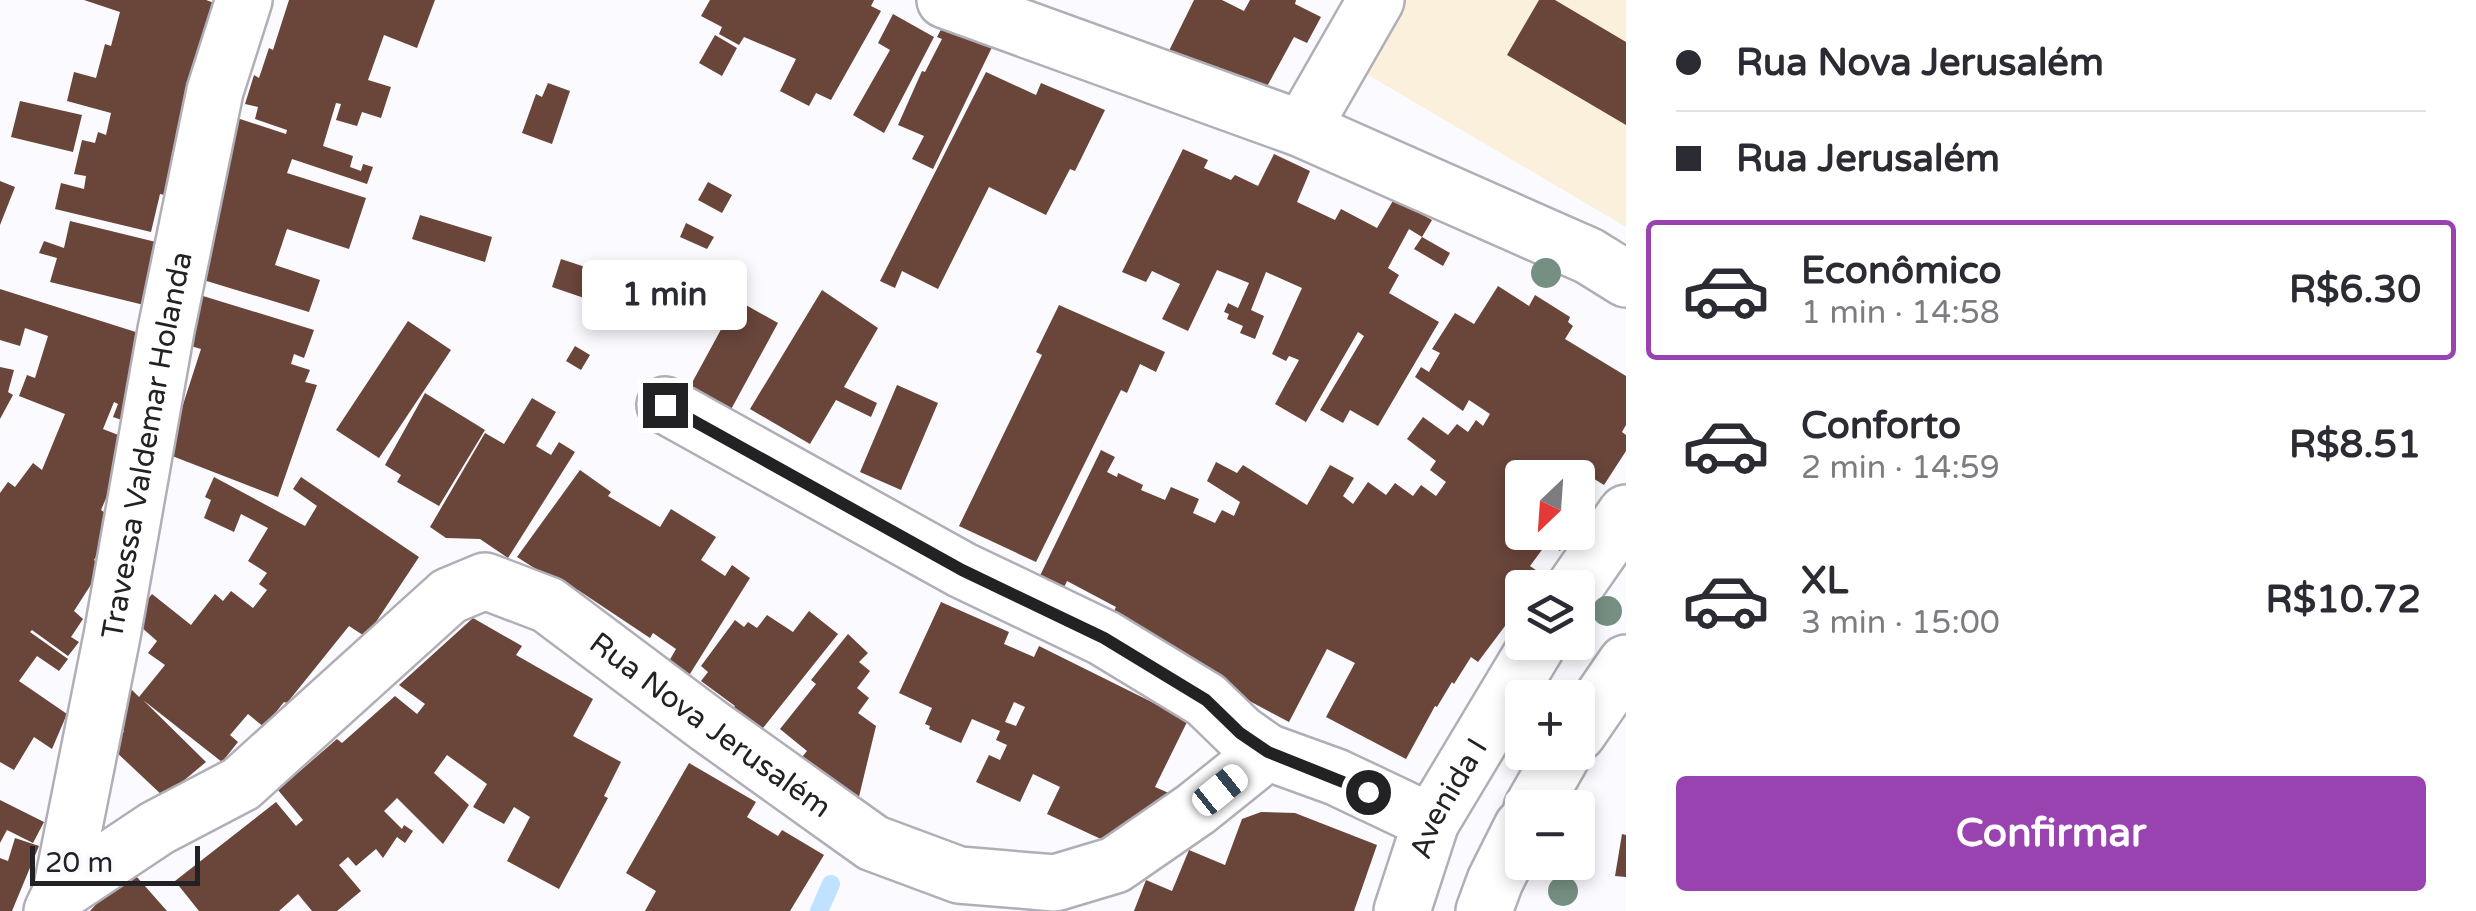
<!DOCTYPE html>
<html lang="pt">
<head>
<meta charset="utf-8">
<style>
	:root { --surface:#fff; --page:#f7f7f7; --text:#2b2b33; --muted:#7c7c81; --line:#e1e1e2; --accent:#9943b1 }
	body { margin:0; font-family:"Varela Round",sans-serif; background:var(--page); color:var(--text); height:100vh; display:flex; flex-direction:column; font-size:38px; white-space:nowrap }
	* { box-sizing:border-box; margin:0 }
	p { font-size:32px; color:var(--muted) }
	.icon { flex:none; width:55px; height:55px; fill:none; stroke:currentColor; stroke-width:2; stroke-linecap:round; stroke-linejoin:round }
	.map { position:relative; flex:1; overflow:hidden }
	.drawer { display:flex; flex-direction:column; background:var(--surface); width:850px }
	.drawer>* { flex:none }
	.guide { display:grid; align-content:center; height:220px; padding:0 50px; background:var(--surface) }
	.needle { width:65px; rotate:205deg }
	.controls { position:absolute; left:1505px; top:460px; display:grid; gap:20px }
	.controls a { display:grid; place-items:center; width:90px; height:90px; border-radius:10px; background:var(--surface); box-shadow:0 5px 15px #0003; font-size:50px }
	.scale { position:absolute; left:30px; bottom:25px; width:170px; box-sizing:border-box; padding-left:10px; border:5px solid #222124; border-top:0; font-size:28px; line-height:35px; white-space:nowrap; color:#222124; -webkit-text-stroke:8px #fbfafe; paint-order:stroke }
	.end { position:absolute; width:45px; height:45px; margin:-22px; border:12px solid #222124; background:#fff; box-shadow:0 0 0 5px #fff }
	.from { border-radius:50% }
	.bubble { position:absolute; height:70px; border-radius:10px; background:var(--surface); box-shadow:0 5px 15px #0003; font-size:32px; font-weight:800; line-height:70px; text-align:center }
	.car { position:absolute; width:30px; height:60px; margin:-30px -15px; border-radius:12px; box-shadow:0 0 8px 2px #0007; background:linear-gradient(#fff 24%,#345 0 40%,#fff 0 76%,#345 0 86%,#fff 0) }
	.guide b { display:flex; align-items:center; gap:35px; height:95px; font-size:38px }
	.guide b+b { border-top:2px solid var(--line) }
	.guide i { width:25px; height:25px; background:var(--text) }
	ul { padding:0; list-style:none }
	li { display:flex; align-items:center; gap:30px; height:140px; margin:0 20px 15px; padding:0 30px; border:5px solid transparent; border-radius:10px }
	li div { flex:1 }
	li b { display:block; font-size:38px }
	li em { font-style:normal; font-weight:800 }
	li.selected { border-color:var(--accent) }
	li>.icon { width:90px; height:90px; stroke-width:1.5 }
	.primary-button { display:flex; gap:20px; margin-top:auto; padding:20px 50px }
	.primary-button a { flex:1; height:115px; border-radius:10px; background:var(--accent); color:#fff; font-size:40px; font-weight:800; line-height:115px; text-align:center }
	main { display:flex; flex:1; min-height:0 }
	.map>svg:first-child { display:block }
	.medical { fill:#fbf0db }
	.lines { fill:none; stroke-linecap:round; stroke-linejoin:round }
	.stream { stroke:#c0e2ff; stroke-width:18 }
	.building { fill:#69453a; fill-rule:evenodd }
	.street-casing { stroke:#b1aeb7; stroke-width:60 }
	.secondary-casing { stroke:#b1aeb7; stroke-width:60 }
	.street { stroke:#fff; stroke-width:55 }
	.secondary { stroke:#fff; stroke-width:55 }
	.tree { fill:#768f83 }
	.route { stroke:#222124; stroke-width:12 }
	.labels { text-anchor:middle; stroke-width:10; stroke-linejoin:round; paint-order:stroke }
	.street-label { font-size:30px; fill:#222124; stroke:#fbfafe }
</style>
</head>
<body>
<main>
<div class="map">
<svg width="1626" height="911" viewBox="0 0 1626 911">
	<rect width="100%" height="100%" fill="#fbfafe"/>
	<!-- medical -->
	<path class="medical" d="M1402,0H1626V227L1358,69Z"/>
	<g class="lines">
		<!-- stream -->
		<path class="stream" d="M819,911L831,884"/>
	</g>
	<!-- building -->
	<path class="building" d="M84,0H206L217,4L174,197L160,194L151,232L55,209L61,183L84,189L86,176L74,174L82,140L95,143L98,132L106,135L111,113L67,101L74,72L96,78L105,44L111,46L120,12Z
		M289,0H435L417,48L384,35L368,80L391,87L381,118L362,112L357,126L336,120L341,104L336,103L323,146L353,156L350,167L361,171L363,164L373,167L367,184L292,159L287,173L366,198L349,249L287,229L275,265L320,280L309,312L200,279L221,206L216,205L234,117L286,134L287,130L255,119L258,107L245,104L254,75L259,78L269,48L273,50Z
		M710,0H874L871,6L881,11L831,100L816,93L809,106L780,91L796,59L744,37L739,45L719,34L722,27L701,16Z
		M1194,0H1222L1244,11L1250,0H1296L1295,4L1321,17L1307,43L1294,37L1258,103L1162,65Z
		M1539,0H1555L1626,42V125L1507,55Z
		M893,14L934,37L884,133L853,115L890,50L878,43Z
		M947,18L995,41L933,169L912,159L924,136L898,125L922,71L925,72L942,39L937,37Z
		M715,35L737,48L722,76L699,63Z
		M986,72L1036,95L1041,83L1105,110L1075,171L1070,169L1046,215L989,187L938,289L902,271L895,288L880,281Z
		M548,83L570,91L552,144L522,133L536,94L542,97Z
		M20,101L82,115L73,152L11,137Z
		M1183,149L1208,160L1204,168L1231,180L1235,175L1258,186L1274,154L1310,171L1297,202L1335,220L1341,209L1377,228L1394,199L1432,220L1422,237L1409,229L1388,268L1399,275L1389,293L1439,322L1378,426L1350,410L1343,423L1320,410L1364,336L1358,332L1306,422L1275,404L1299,360L1289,356L1286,361L1272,354L1302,288L1266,272L1251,310L1264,316L1255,339L1240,333L1243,326L1227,319L1229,314L1224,312L1228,303L1238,308L1249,283L1217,270L1188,331L1162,319L1180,284L1152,271L1146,282L1122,272Z
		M0,181L15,187L0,225Z
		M708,182L732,195L722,213L698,200Z
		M420,215L492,237L485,262L412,239Z
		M70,221L160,243L144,305L50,282L57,258L39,253L44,241L64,248Z
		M686,223L714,237L707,249L680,237Z
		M1422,237L1450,253L1443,266L1414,249Z
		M561,259L655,290L646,313L625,305L622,311L552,287Z
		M1498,286L1529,306L1535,295L1570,317L1568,322L1573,326L1565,339L1626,376V425L1622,432L1626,435V451L1604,485L1591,477L1578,496V478H1522V532H1574L1560,551L1547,543L1530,566L1543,575L1533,588H1522V601L1508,622L1478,662L1471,657L1454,684L1452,682L1437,707L1435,706L1406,759L1326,717L1355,663L1327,649L1289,722L1208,679L1103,633L1116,607L1067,581L1058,600L1034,588L1101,450L1115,457L1107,472L1117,477L1118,473L1143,485L1141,490L1165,500L1171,487L1199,499L1193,513L1215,523L1222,510L1234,516L1240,502L1207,481L1216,462L1237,473L1243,465L1307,505L1330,465L1354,478L1343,496L1353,504L1368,482L1386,495L1395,483L1413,496L1421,485L1436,496L1446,482L1430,470L1436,461L1407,439L1423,417L1448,435L1457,424L1468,432L1476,420L1483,426L1490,414L1469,400L1463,411L1415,377L1421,367L1429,372L1440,353L1432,349L1455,313L1474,324Z
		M0,289L142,334L125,421L113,417L118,404L114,402L103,429L131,440L101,510L117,521L94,560L107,570L101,590L92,583L74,611L83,619L71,637L79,642L68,656L32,630L30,632L68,659L59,671L37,656L19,681L67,714L52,749L34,737L14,770L0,762V493L8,482L15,487L33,463L42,470L65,414L19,396L27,375L35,378L48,336L25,328L20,346L0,340Z
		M822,290L878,328L844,387L877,403L871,417L836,400L810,444L750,409Z
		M190,292L314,330L304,358L294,354L291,364L310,370L305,382L317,385L278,497L167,454L201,349L177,342Z
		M737,300L778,323L722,426L681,403Z
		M1059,305L1165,352L1156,372L1140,364L1127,393L1121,390L1036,562L959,526L1042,355L1036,352Z
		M408,321L451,350L379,458L336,430Z
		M575,346L590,355L581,370L566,361Z
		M0,367L14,370L8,392L13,395L0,419Z
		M897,385L938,403L901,490L860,472Z
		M425,393L485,430L439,506L397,482L401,475L385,465Z
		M532,398L556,412L536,446L551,455L559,442L575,452L508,558L480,539L446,538L430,527L485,433L504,444Z
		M580,470L611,492L608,496L660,527L671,509L716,537L701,560L725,576L732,565L750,578L688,677L668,663L676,649L653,633L650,638L578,590L575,594L517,557Z
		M214,477L305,526L317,506L293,489L301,477L419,557L366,637L349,626L287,703L284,702L264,727L248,714L230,735L238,742L222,762L143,700L206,762L164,797L113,749L124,731L108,721L121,679L139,697L165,665L148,653L157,641L132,619L152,594L191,625L215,594L223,601L231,591L253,608L267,590L259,584L267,573L248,561L268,528L241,514L234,532L204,518L211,500L205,497Z
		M941,602L1009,632L1004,644L1034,657L1039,646L1188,720L1155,787L1171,794L1103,840L1047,814L1060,787L1033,774L1020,802L976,782L989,755L1000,760L1007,745L996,740L1000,731L972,719L961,743L929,729L930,726L925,724L932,708L899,693ZM1014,702L1025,707L1016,726L1005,722Z
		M809,611L838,634L759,733L731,711L735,706L701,681L708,672L701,666L735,620L744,627L748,622L757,628L767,615L793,632Z
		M473,618L522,646L516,655L593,699L573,736L621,762L604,796L608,798L559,889L507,861L530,817L514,807L504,824L473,807L487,784L447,755L434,773L469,805L443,844L397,798L384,811L402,829L404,825L413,831L405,843L397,837L383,858L376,849L356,866L348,857L339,865L361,891L337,911H312L298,894L279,911H199L175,881L276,802L296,826L303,820L278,790L337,739L342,743L395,696L417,714L425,704L399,685Z
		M848,634L868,653L859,662L870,671L857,688L869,698L858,713L876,726L857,805L797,763L807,751L780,729L816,684L811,680Z
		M689,763L756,802L747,817L778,836L782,830L824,855L790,911H645L656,891L626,873Z
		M0,800L44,822L33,843L7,830L0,843Z
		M1261,812L1295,813L1377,845L1354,911H1134L1146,880L1172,891L1189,850L1225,865L1242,819Z
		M1622,834L1626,835V877L1615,876Z
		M15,838L39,846L12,911H0V858L8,861Z
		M129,868L167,911H90Z"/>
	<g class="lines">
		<!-- street casing -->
		<g class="street-casing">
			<g id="street">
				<path d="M945,0L1302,129L1589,256L1626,279"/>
				<path d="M1302,129L1376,0"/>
				<path d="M665,405L962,570L1104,638L1206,700L1240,733L1267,752"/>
				<path id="s1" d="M61,892L112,636L166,330L215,91L244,0"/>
				<path id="s2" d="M52,911L61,892L157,828L241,784L449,596L485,581L548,605L708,725L873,843L959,875L1055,883L1115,865L1196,809L1267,752L1336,777L1431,822"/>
			</g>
		</g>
		<!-- secondary casing -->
		<g class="secondary-casing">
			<g id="secondary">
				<path d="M1574,588L1626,513"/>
				<path d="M1578,733L1626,663"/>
				<path d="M1532,808L1564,752"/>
				<path id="s3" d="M1402,911L1431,822L1539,642"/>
				<path d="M1484,911L1495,881L1522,827"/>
			</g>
		</g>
		<!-- street -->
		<use href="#street" class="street"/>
		<!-- secondary -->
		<use href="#secondary" class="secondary"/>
	</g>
	<!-- trees -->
	<g class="tree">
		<circle cx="1546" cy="273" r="15"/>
		<circle cx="1607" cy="611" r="15"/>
		<circle cx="1563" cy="891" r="15"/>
	</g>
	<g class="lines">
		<!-- route -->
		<path class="route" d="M665,405L962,570L1104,638L1206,700L1240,733L1268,752L1368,792"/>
	</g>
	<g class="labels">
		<!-- street labels -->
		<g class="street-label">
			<text dy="10" stroke="none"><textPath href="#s1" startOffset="455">Travessa Valdemar Holanda</textPath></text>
			<text dy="10" stroke="none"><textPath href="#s2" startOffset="820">Rua Nova Jerusalém</textPath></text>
			<text dy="10" stroke="none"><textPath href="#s3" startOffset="122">Avenida I</textPath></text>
		</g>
	</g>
</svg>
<div class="controls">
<a><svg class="needle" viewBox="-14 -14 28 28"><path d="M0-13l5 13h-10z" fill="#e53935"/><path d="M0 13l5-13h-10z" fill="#7c7c81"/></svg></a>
<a><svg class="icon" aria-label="layers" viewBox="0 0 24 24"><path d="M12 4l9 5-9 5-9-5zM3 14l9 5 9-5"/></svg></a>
<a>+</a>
<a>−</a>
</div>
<div class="scale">20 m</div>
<i class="end from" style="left:1368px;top:792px"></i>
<i class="end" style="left:665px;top:405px"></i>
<div class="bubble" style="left:582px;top:260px;width:165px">1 min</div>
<i class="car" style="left:1220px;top:790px;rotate:51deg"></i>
</div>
<section class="drawer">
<div class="guide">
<b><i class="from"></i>Rua Nova Jerusalém</b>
<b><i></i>Rua Jerusalém</b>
</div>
<ul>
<li class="selected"><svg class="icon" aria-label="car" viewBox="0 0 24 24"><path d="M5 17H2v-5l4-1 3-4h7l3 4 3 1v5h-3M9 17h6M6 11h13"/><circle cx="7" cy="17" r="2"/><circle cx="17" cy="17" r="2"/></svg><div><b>Econômico</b><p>1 min · 14:58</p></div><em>R$6.30</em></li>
<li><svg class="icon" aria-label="car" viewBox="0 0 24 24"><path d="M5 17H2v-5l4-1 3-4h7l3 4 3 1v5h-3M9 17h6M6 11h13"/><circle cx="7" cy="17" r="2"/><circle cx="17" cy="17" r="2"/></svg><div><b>Conforto</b><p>2 min · 14:59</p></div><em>R$8.51</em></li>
<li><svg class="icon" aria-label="car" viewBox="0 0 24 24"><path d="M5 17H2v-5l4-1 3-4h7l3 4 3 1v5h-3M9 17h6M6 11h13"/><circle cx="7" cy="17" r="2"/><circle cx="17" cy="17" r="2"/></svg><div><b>XL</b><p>3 min · 15:00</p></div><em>R$10.72</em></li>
</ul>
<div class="primary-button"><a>Confirmar</a></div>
</section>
</main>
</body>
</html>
